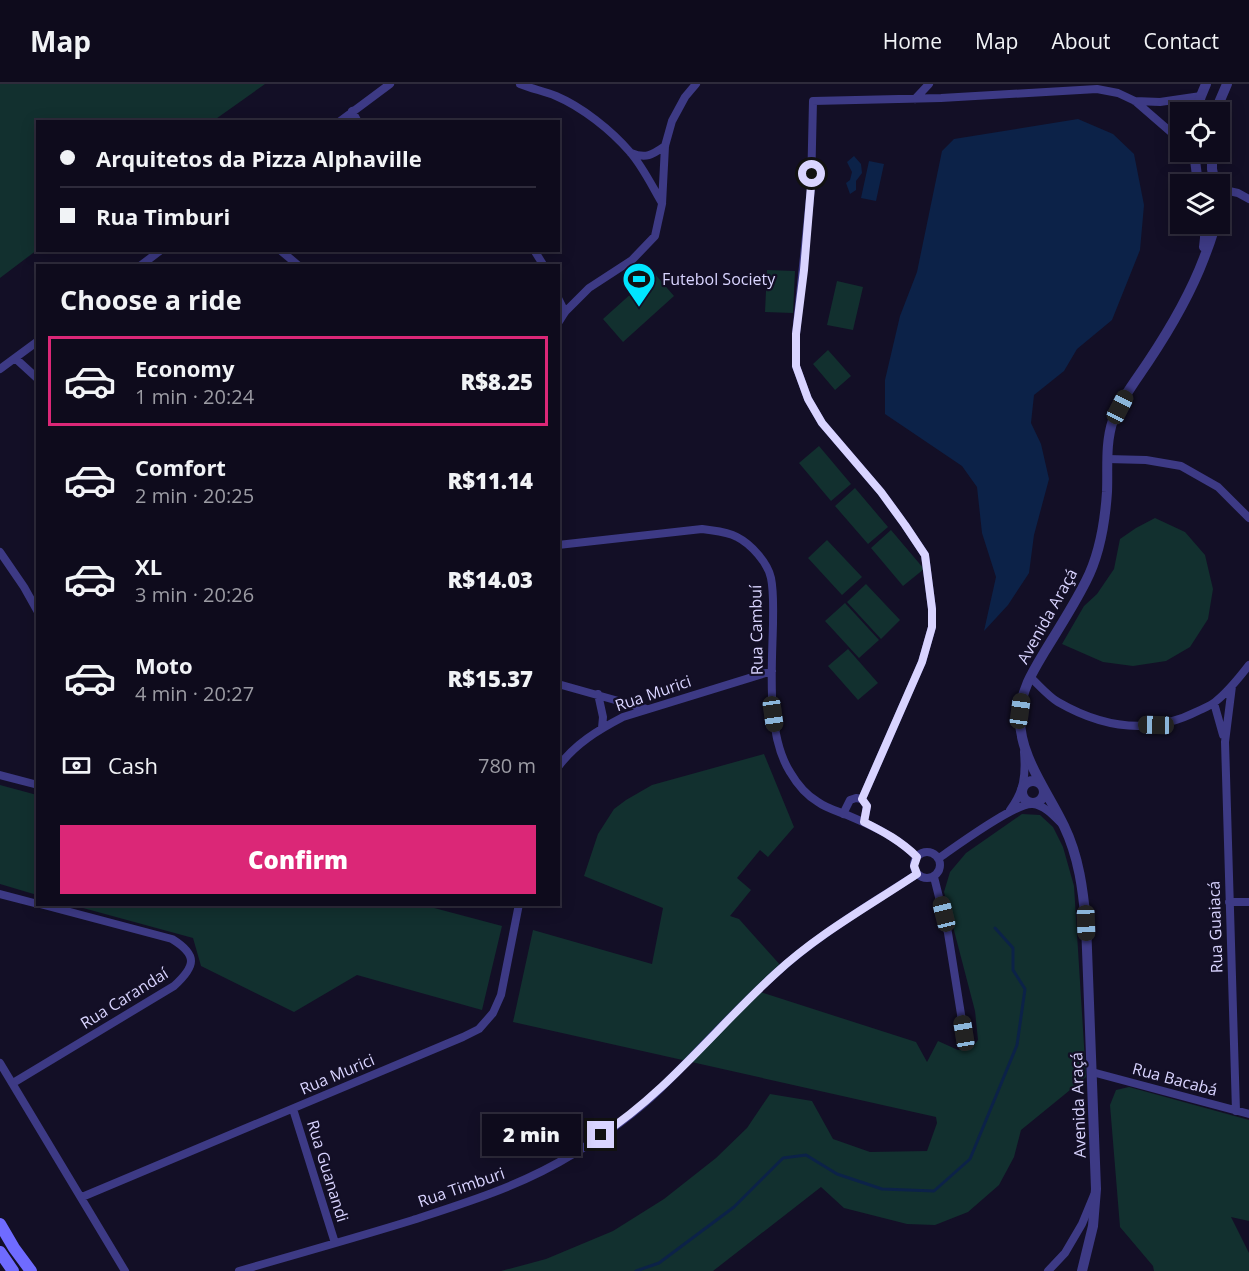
<!DOCTYPE html>
<html lang="en">
<head>
<meta charset="utf-8">
<style>
	:root { --surface:#0e0b1c; --page:#171425; --text:#f1f3f6; --muted:#9b9ba3; --line:#2e2b3b; --accent:#db2777 }
	body { margin:0; font-family:"Open Sans",sans-serif; background:var(--page); color:var(--text); height:100vh; display:flex; flex-direction:column; font-size:22px; white-space:nowrap }
	* { box-sizing:border-box; margin:0 }
	p { font-size:20px; color:var(--muted) }
	.icon { flex:none; width:33px; height:33px; fill:none; stroke:currentColor; stroke-width:2; stroke-linecap:round; stroke-linejoin:round }
	.map { position:relative; flex:1; overflow:hidden }
	.sheet { position:absolute; left:36px; top:180px; width:524px; height:642px; display:flex; flex-direction:column; background:var(--surface); border-radius:0px; box-shadow:0 3px 15px #0003,0 0 0 2px var(--line) }
	.sheet>* { flex:none }
	.banner { position:absolute; left:36px; top:36px; width:524px; height:132px; border-radius:0px; box-shadow:0 3px 15px #0003,0 0 0 2px var(--line); display:grid; align-content:center; height:132px; padding:0 24px; background:var(--surface) }
	.tools { position:absolute; left:1170px; top:18px; display:grid; gap:12px }
	.tools a { display:grid; place-items:center; width:60px; height:60px; border-radius:0px; background:var(--surface); box-shadow:0 3px 15px #0003,0 0 0 2px var(--line); font-size:30px }
	.end { position:absolute; width:27px; height:27px; margin:-14px; border:8px solid #d9d4ff; background:#111; box-shadow:0 0 0 3px #111 }
	.from { border-radius:50% }
	.bubble { position:absolute; height:42px; border-radius:0px; background:var(--surface); box-shadow:0 3px 15px #0003,0 0 0 2px var(--line); font-size:20px; font-weight:800; line-height:42px; text-align:center }
	.car { position:absolute; width:18px; height:36px; margin:-18px -9px; border-radius:8px; box-shadow:0 0 4px 2px #0007; background:linear-gradient(#222 24%,#8ab4d8 0 40%,#222 0 76%,#8ab4d8 0 86%,#222 0) }
	.banner b { display:flex; align-items:center; gap:21px; height:57px; font-size:22px }
	.banner b+b { border-top:2px solid var(--line) }
	.banner i { width:15px; height:15px; background:var(--text) }
	ul { padding:0; list-style:none }
	li { display:flex; align-items:center; gap:18px; height:90px; margin:0 12px 9px; padding:0 12px; border:3px solid transparent; border-radius:0px }
	li div { flex:1 }
	li b { display:block; font-size:22px }
	li em { font-style:normal; font-weight:800 }
	li.current { border-color:var(--accent) }
	li>.icon { width:54px; height:54px; stroke-width:1.5 }
	h2 { padding:0 24px; font-size:27px; line-height:72px }
	.pay { display:flex; align-items:center; gap:15px; height:66px; padding:0 24px; font-size:22px }
	.pay p { margin-inline-start:auto }
	.action { display:flex; gap:12px; margin-top:auto; padding:12px 24px }
	.action a { flex:1; height:69px; border-radius:0px; background:var(--accent); color:#fff; font-size:24px; font-weight:800; line-height:69px; text-align:center }
	header { display:flex; align-items:center; gap:36px; box-sizing:border-box; height:84px; padding:0 30px; background:var(--surface); border-bottom:2px solid var(--line) }
	header strong { font-size:28px }
	nav { display:flex; gap:33px; margin-inline-start:auto; font-size:21px }
	.map>svg:first-child { display:block }
	.green { fill:#12302f }
	.water { fill:#0c2248 }
	.lines { fill:none; stroke-linecap:round; stroke-linejoin:round }
	.stream { stroke:#0c2248; stroke-width:3 }
	.minor { stroke:#3d3a85; stroke-width:8 }
	.tertiary { stroke:#3d3a85; stroke-width:10 }
	.secondary { stroke:#6f6bff; stroke-width:12 }
	.route { stroke:#d9d4ff; stroke-width:8 }
	.labels { text-anchor:middle; stroke-width:4.5; stroke-linejoin:round; paint-order:stroke }
	.poi-label { font-size:16px; fill:#d9d4ff; stroke:#130f26; text-anchor:start }
	.street-label { font-size:16px; fill:#d9d4ff; stroke:#130f26 }
</style>
</head>
<body>
<header>
<strong>Map</strong>
<nav><a>Home</a><a>Map</a><a>About</a><a>Contact</a></nav>
</header>
<div class="map">
<svg width="1249" height="1187" viewBox="0 0 1249 1187">
	<rect width="100%" height="100%" fill="#130f26"/>
	<!-- green -->
	<path class="green" d="M0,0H265L213,37L38,38L37,166L0,194Z
		M767,186L795,187L793,229L765,228Z
		M654,189L674,212L623,258L603,235Z
		M837,197L863,203L853,246L827,241Z
		M828,266L851,292L835,306L813,280Z
		M819,362L851,400L831,417L799,379Z
		M855,404L888,443L868,460L835,422Z
		M1155,434L1185,448L1205,471L1213,505L1208,535L1190,563L1166,577L1133,582L1103,578L1062,560L1084,522L1097,510L1114,485L1120,455L1136,444Z
		M891,446L924,485L903,502L871,464Z
		M827,456L862,493L842,511L808,474Z
		M866,500L900,536L881,555L847,518Z
		M845,519L879,556L859,574L825,537Z
		M848,565L878,599L858,616L828,582Z
		M764,670L794,743L768,773L760,766L737,794L751,806L730,832L739,835L782,883L757,907L916,958L927,978L938,957L958,966L971,965L978,956L975,927L944,808L950,788L966,769L1022,730L1040,731L1053,743L1063,763L1074,802L1086,993L1021,1046L1014,1073L999,1101L968,1128L935,1141L907,1140L844,1124L821,1103L713,1187H501L546,1175L613,1147L664,1115L716,1074L747,1044L770,1010L812,1017L833,1055L870,1068L927,1067L937,1039L936,1033L513,938L533,846L652,880L663,824L584,792L598,750L614,725L626,716L652,701Z
		M0,701L37,711V811L0,800Z
		M72,821H423L502,842L482,926L357,891L294,928L201,882L193,854Z
		M1129,1003L1249,1036V1137L1231,1133L1249,1169V1187H1154L1153,1182L1120,1143L1110,1021L1116,1006Z"/>
	<!-- water -->
	<path class="water" d="M1078,35L1113,50L1134,70L1144,121L1140,166L1112,236L1077,265L1064,287L1034,311L1031,339L1041,360L1049,395L1034,451L1029,489L1008,521L984,547L996,493L982,449L977,403L962,382L885,330V296L900,232L917,188L942,67L954,55Z
		M854,72L861,80L862,89L856,97V106L850,110L846,99L850,96L852,88L847,78Z
		M869,77L884,80L876,117L861,114Z"/>
	<g class="lines">
		<!-- stream -->
		<path class="stream" d="M636,1187L659,1179L734,1123L783,1074L806,1071L837,1090L882,1105L934,1107L970,1075L1017,961L1025,905L1013,886V864L995,844"/>
		<!-- minor -->
		<path class="minor" d="M520,0C532,5 544,7 556,12C582,23 611,46 630,68C643,83 652,102 662,119
			M915,15L929,0
			M1135,17L1160,18L1201,12
			M352,27L358,38
			M339,38L390,0
			M631,69C646,75 652,71 665,62
			M1220,105L1238,109L1249,115
			M280,166L299,182
			M534,166L544,182
			M140,182L161,166
			M558,214L565,228
			M558,239L565,228L589,204L632,176L655,152L662,120L665,62L672,37L685,13L696,0
			M15,274L38,295
			M0,285L38,257
			M1107,375L1146,376L1181,382L1218,403L1249,434
			M558,461L702,445C713,447 726,447 737,453C751,460 768,479 771,494C774,509 773,525 773,540C772,584 766,650 790,688C797,700 806,711 818,718C826,724 837,727 847,731C873,742 897,753 917,773
			M0,468L24,503L38,528
			M1030,593C1039,601 1048,612 1058,618C1103,644 1151,651 1198,627C1204,624 1210,622 1215,618C1228,608 1239,594 1249,581
			M558,600L647,625
			M1232,602L1225,658L1236,1027
			M598,610L603,633L602,644
			M1214,619L1223,651
			M558,683C575,660 598,646 623,633L772,587
			M0,691L38,701
			M862,715L922,578L932,543V525L925,471L905,441L881,408L822,339L808,315L796,282V250L811,104L813,17L941,14L1097,5L1118,9L1135,17L1180,56
			M1010,726C1024,707 1026,692 1024,668
			M843,730L850,716L856,714L862,715L867,722L864,738
			M914 781a13 13 0 1 1 26 0a13 13 0 1 1-26 0Z
			M939,774C955,763 1016,718 1033,720C1044,721 1054,732 1061,739
			M934,793L948,849L964,949
			M0,810L38,820
			M1229,818H1249
			M0,979L125,1187
			M1092,988L1249,1030
			M13,999L174,902C196,882 198,871 172,855L40,820
			M293,1025L335,1159
			M82,1113L463,953L479,945L493,929L501,911L519,820
			M239,1187C297,1170 355,1154 413,1136C468,1118 523,1101 573,1070C603,1052 634,1030 660,1005C699,967 735,926 776,889C819,850 869,821 917,790
			M1048,1187L1065,1169L1082,1140L1094,1111"/>
		<!-- tertiary -->
		<path class="tertiary" d="M1196,28L1201,12L1206,0
			M1217,28L1218,21L1227,0
			M1194,68L1198,100
			M1212,68V85L1215,100
			M1204,163L1205,154V140
			M1022 708a11 11 0 1 1 22 0a11 11 0 1 1-22 0Z
			M1082,1187L1093,1142L1096,1105L1086,839C1083,806 1079,773 1064,742C1047,706 1018,671 1020,630C1021,606 1033,587 1045,567C1059,544 1074,521 1086,497C1100,470 1105,438 1107,408C1108,384 1105,360 1113,336C1121,315 1136,296 1148,278C1170,245 1190,211 1204,174C1208,163 1213,152 1215,140"/>
		<!-- secondary -->
		<path class="secondary" d="M0,1140L14,1164L31,1187
			M0,1168L13,1187"/>
	</g>
	<g class="lines">
		<!-- route -->
		<path class="route" d="M601,1051C667,1008 717,943 775,890C818,850 869,822 917,790L914,782L917,773C901,757 884,748 864,738L867,722L862,715L922,578L932,543V525L925,471L905,441L881,408L822,339L808,315L796,282V250L804,186L812,90"/>
	</g>
	<!-- icons -->
	<defs>
		<g id="stadium-pin" transform="scale(1.725)"><path d="M0 17L-7.5 6A9.5 9.5 0 1 1 7.5 6Z" fill="#00e5ff" stroke="#130f26"/><path d="M0-5a6.5 5 0 1 0 0 10a6.5 5 0 1 0 0-10ZM-3.5-1.8h7v3.6h-7Z" fill="#111"/></g>
	</defs>
	<g fill-rule="evenodd">
		<use href="#stadium-pin" x="639" y="195"/>
	</g>
	<g class="labels">
		<!-- poi labels -->
		<g class="poi-label">
			<text x="662" y="201">Futebol Society</text>
		</g>
		<!-- street labels -->
		<g class="street-label">
			<text transform="translate(1047 532) rotate(-61)" y="6">Avenida Araçá</text>
			<text transform="translate(756 546) rotate(-91)" y="6">Rua Cambuí</text>
			<text transform="translate(653 609) rotate(-19)" y="6">Rua Murici</text>
			<text transform="translate(1215 843) rotate(-92)" y="6">Rua Guaiacá</text>
			<text transform="translate(124 914) rotate(-32)" y="6">Rua Carandaí</text>
			<text transform="translate(337 990) rotate(-23)" y="6">Rua Murici</text>
			<text transform="translate(1175 995) rotate(15)" y="6">Rua Bacabá</text>
			<text transform="translate(1078 1021) rotate(-92)" y="6">Avenida Araçá</text>
			<text transform="translate(328 1087) rotate(73)" y="6">Rua Guanandi</text>
			<text transform="translate(461 1103) rotate(-19)" y="6">Rua Timburi</text>
		</g>
	</g>
</svg>
<div class="tools">
<a><svg class="icon" aria-label="locate" viewBox="0 0 24 24"><circle cx="12" cy="12" r="6"/><path d="M12 2v4M12 18v4M2 12h4M18 12h4"/></svg></a>
<a><svg class="icon" aria-label="layers" viewBox="0 0 24 24"><path d="M12 4l9 5-9 5-9-5zM3 14l9 5 9-5"/></svg></a>
</div>
<i class="end from" style="left:812px;top:90px"></i>
<i class="end" style="left:601px;top:1051px"></i>
<div class="bubble" style="left:482px;top:1030px;width:99px">2 min</div>
<i class="car" style="left:1120px;top:323px;rotate:27deg"></i>
<i class="car" style="left:1020px;top:627px;rotate:8deg"></i>
<i class="car" style="left:773px;top:630px;rotate:172deg"></i>
<i class="car" style="left:1156px;top:641px;rotate:271deg"></i>
<i class="car" style="left:944px;top:830px;rotate:346deg"></i>
<i class="car" style="left:1086px;top:839px;rotate:178deg"></i>
<i class="car" style="left:964px;top:949px;rotate:351deg"></i>
<div class="banner">
<b><i class="from"></i>Arquitetos da Pizza Alphaville</b>
<b><i></i>Rua Timburi</b>
</div>
<section class="sheet">
<h2>Choose a ride</h2>
<ul>
<li class="current"><svg class="icon" aria-label="car" viewBox="0 0 24 24"><path d="M5 17H2v-5l4-1 3-4h7l3 4 3 1v5h-3M9 17h6M6 11h13"/><circle cx="7" cy="17" r="2"/><circle cx="17" cy="17" r="2"/></svg><div><b>Economy</b><p>1 min · 20:24</p></div><em>R$8.25</em></li>
<li><svg class="icon" aria-label="car" viewBox="0 0 24 24"><path d="M5 17H2v-5l4-1 3-4h7l3 4 3 1v5h-3M9 17h6M6 11h13"/><circle cx="7" cy="17" r="2"/><circle cx="17" cy="17" r="2"/></svg><div><b>Comfort</b><p>2 min · 20:25</p></div><em>R$11.14</em></li>
<li><svg class="icon" aria-label="car" viewBox="0 0 24 24"><path d="M5 17H2v-5l4-1 3-4h7l3 4 3 1v5h-3M9 17h6M6 11h13"/><circle cx="7" cy="17" r="2"/><circle cx="17" cy="17" r="2"/></svg><div><b>XL</b><p>3 min · 20:26</p></div><em>R$14.03</em></li>
<li><svg class="icon" aria-label="car" viewBox="0 0 24 24"><path d="M5 17H2v-5l4-1 3-4h7l3 4 3 1v5h-3M9 17h6M6 11h13"/><circle cx="7" cy="17" r="2"/><circle cx="17" cy="17" r="2"/></svg><div><b>Moto</b><p>4 min · 20:27</p></div><em>R$15.37</em></li>
</ul>
<div class="pay"><svg class="icon" aria-label="cash" viewBox="0 0 24 24"><path d="M3 7h18v10H3z"/><circle cx="12" cy="12" r="2"/></svg>Cash<p>780 m</p></div>
<div class="action"><a>Confirm</a></div>
</section>
</div>
</body>
</html>
